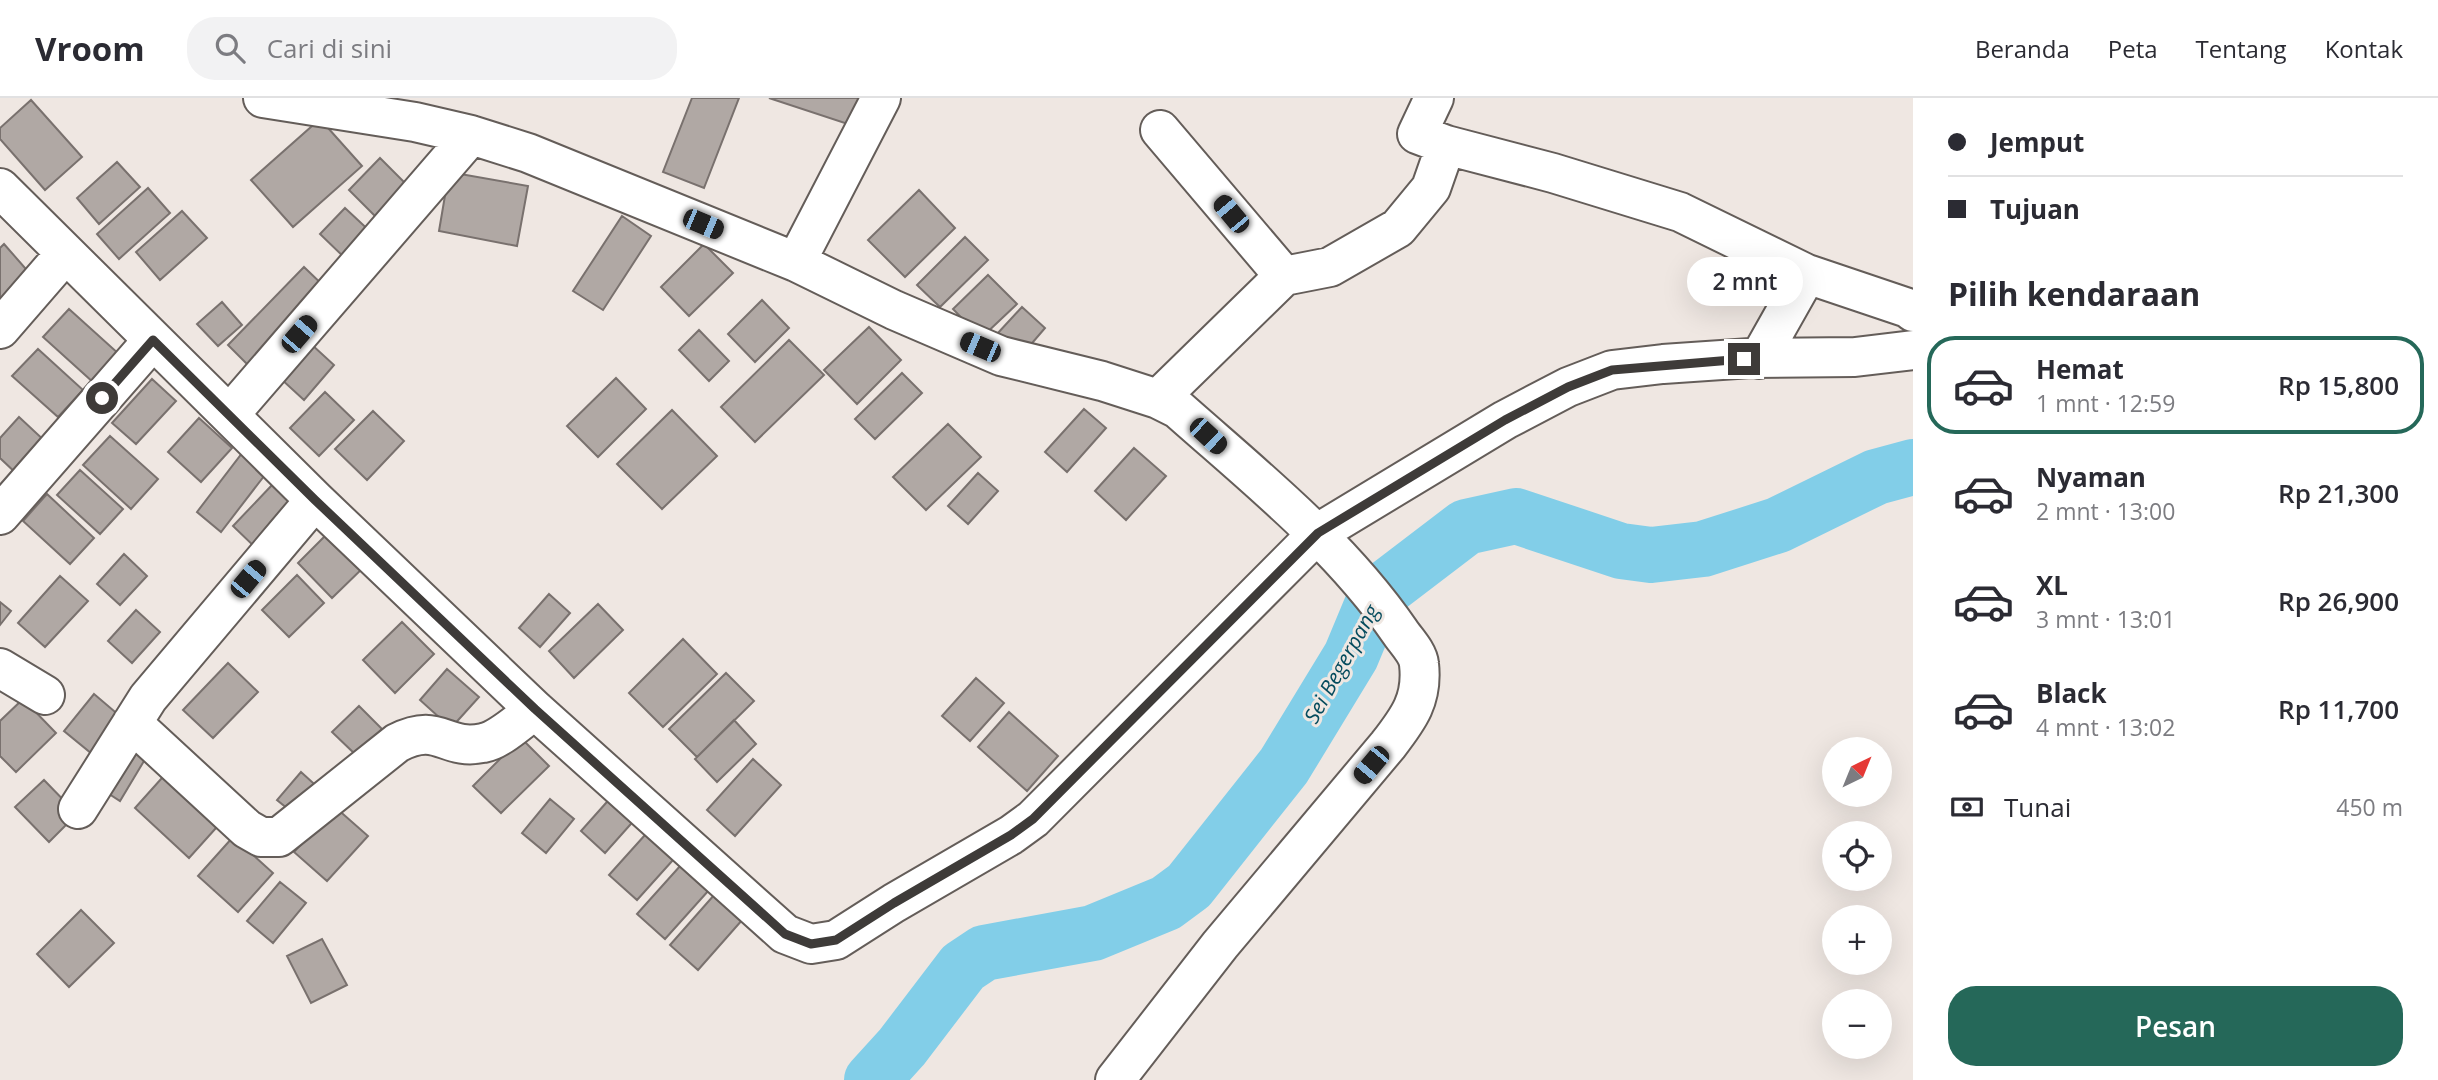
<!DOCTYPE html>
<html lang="id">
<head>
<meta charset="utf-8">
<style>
	:root { --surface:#fff; --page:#f2f2f3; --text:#2b2b33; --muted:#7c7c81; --line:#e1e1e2; --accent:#256859 }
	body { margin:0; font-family:"Open Sans",sans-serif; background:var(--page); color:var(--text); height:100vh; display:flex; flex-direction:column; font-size:26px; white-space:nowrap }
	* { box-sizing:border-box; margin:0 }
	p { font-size:23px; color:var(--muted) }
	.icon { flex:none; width:38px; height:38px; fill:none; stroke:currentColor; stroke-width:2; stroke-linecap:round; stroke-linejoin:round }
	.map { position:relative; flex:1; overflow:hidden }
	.details { display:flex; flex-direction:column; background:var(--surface); width:525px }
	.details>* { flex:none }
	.top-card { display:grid; align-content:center; height:154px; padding:0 35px; background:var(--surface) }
	.needle { width:46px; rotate:43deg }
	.controls { position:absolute; left:1822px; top:639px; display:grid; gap:14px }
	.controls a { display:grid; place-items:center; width:70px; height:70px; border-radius:50%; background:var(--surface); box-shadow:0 7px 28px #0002; font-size:35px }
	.end { position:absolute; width:32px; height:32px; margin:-16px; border:9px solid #3e3b39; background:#fff; box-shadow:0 0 0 4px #fff }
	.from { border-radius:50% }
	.bubble { position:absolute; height:49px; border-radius:24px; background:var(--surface); box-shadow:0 7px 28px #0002; font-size:23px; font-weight:600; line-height:49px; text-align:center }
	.car { position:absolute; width:21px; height:42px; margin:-21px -10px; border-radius:9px; box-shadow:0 0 5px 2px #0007; background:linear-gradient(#222 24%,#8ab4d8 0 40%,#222 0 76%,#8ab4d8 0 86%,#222 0) }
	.top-card b { display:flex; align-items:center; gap:24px; height:66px; font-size:26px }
	.top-card b+b { border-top:2px solid var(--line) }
	.top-card i { width:18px; height:18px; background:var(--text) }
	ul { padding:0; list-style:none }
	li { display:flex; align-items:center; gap:21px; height:98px; margin:0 14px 10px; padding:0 21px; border:4px solid transparent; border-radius:28px }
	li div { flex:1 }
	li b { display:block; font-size:26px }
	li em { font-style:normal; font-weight:600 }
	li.active { border-color:var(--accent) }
	li>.icon { width:63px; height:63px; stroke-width:1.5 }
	h2 { padding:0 35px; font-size:32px; line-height:84px }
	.pay { display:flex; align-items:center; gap:18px; height:77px; padding:0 35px; font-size:26px }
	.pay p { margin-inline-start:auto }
	.cta { display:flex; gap:14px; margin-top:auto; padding:14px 35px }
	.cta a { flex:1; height:80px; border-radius:28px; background:var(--accent); color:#fff; font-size:28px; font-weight:600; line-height:80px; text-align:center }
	header { display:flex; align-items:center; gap:42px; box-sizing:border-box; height:98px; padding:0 35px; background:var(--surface); border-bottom:2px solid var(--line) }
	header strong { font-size:33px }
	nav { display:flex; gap:38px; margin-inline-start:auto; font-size:24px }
	.search { width:490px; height:63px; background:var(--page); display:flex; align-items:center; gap:18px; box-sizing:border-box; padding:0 24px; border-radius:28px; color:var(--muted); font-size:26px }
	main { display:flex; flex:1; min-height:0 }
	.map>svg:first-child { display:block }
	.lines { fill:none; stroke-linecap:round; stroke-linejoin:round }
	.river { stroke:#82cee8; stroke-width:56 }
	.building { fill:#b0a8a4; stroke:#79716e; stroke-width:2 }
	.minor-casing { stroke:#645d59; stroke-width:42 }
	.minor { stroke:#fff; stroke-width:38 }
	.route { stroke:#3e3b39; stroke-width:9 }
	.labels { text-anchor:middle; stroke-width:6; stroke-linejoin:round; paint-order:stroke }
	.water-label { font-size:21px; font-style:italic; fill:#054b5d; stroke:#efe7e2 }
</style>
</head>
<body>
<header>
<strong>Vroom</strong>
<div class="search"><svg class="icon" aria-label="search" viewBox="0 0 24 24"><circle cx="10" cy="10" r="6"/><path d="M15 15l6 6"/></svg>Cari di sini</div>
<nav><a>Beranda</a><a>Peta</a><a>Tentang</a><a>Kontak</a></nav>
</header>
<main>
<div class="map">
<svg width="1913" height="982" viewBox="0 0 1913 982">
	<rect width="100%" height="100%" fill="#efe7e2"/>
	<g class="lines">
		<!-- river -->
		<path class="river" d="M872,982L902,949L963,869L984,855L1093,835L1166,805L1189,788L1284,668L1351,558L1371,510L1386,490L1466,429L1516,418L1621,453L1651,457L1703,451L1778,427L1876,379L1913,369"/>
	</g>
	<!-- building -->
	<path class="building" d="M692,0H739L704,90L663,74Z
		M769,0H870L860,30Z
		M31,2L82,59L45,92L0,41V30Z
		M320,21L362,68L293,129L251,82Z
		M380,60L414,94L383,126L349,92Z
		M117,64L140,89L99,126L77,100Z
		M449,74L528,88L517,148L439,133Z
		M148,90L170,115L119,161L97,136Z
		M919,92L955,130L905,179L868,142Z
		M345,110L375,138L349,164L320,136Z
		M182,113L207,140L160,182L136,154Z
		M622,118L651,138L603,212L573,193Z
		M965,139L988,162L940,209L917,187Z
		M4,146L39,186L0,220V150Z
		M704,146L733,175L689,218L661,189Z
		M304,169L329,193L253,272L228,247Z
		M988,177L1017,206L981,240L953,211Z
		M762,202L789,230L755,264L728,236Z
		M222,204L242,227L218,248L197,226Z
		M1022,209L1045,230L1021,258L997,236Z
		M69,211L120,257L94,285L43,239Z
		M869,229L901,262L857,306L824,272Z
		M699,232L729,263L709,283L679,252Z
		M789,242L824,277L755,344L721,309Z
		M311,246L334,267L304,302L280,280Z
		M38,251L83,292L58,319L12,278Z
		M902,275L922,295L875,341L855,321Z
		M616,280L646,311L598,359L567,328Z
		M152,281L176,303L136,346L112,325Z
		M325,294L354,322L319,358L290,330Z
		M1084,311L1106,330L1067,374L1045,354Z
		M672,312L717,358L662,411L617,366Z
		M373,313L404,343L367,382L335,351Z
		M19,319L48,346L19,378L0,360V340Z
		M199,320L232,350L201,384L168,354Z
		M948,326L981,359L926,412L893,379Z
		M110,338L158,381L131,411L83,367Z
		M246,350L271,369L221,434L197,414Z
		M1134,350L1166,378L1126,422L1095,393Z
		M80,372L123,411L100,436L57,397Z
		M978,375L998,393L968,426L948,408Z
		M273,386L298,410L258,452L233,428Z
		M47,396L94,440L70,466L23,423Z
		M332,431L367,466L332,500L298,465Z
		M124,456L147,478L120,507L97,486Z
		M297,477L324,505L289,539L262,512Z
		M60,478L88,503L45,549L18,525Z
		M549,496L570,515L540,549L519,530Z
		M0,504L11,513L0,527Z
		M598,506L623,532L574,580L549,553Z
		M136,512L160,534L132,565L108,543Z
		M402,524L434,556L395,595L363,562Z
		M683,541L717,576L663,629L629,595Z
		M228,565L258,594L213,640L183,612Z
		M447,571L479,599L451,630L420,602Z
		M726,575L754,603L697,659L669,631Z
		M976,580L1004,605L970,643L942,618Z
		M94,596L127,624L97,660L64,633Z
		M23,601L56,635L16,674L0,658V623Z
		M359,608L382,631L356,657L332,634Z
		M1009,614L1058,658L1027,693L978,649Z
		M734,622L756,646L717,684L695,661Z
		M136,637L153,648L120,703L103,692Z
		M521,640L549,668L501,715L473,688Z
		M753,661L781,687L735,738L707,712Z
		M170,671L225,720L189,760L135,710Z
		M301,674L323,694L299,720L277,702Z
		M44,682L77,716L49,744L15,709Z
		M614,696L638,718L605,755L581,733Z
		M550,701L574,721L546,755L522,735Z
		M335,709L368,738L327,783L294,754Z
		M654,727L682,752L637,802L609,777Z
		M233,739L273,775L238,814L198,778Z
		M681,767L709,792L665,841L637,816Z
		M280,784L306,805L273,845L247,823Z
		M715,796L743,821L698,872L670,847Z
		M81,812L114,845L69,889L37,856Z
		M322,841L347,887L311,905L287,858Z"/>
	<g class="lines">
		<!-- minor casing -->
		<g class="minor-casing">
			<path id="minor" d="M263,0L415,24L471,37L528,55L796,164L894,212L1001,258L1102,283L1158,301L1178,311C1257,381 1340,447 1400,534C1406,543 1418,555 1419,566C1423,601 1409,620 1388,647L1220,847L1115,982
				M1434,0L1417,36L1446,47
				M0,90L315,402L535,612L785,836L811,846L836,842L894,805L1011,737L1033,721L1318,435L1505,322L1568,289L1612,272L1663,266L1751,260L1855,259L1913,252
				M796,164L881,0
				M1284,178L1330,169L1398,130L1431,90L1446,47L1553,75L1680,114L1807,176L1908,210L1913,214
				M0,231L65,156
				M1759,261L1807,176
				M1158,301L1284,178L1160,32
				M230,316L471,37
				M0,417L153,242
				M0,570L45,597
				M132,625L247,731L261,739H279L397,645C440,623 444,653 483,645C500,642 520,622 535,612
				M78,711L148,600L315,402"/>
		</g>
		<!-- minor -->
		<use href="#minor" class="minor"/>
	</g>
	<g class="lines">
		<!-- route -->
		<path class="route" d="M102,300L153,242L315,402L535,611L785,836L811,846L836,842L894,805L1011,737L1033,721L1318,435L1505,322L1568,289L1612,272L1744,261"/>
	</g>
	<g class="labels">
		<!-- water labels -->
		<g class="water-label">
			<text transform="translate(1342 566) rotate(-61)" y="7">Sei Begerpang</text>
		</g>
	</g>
</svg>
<div class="controls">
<a><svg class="needle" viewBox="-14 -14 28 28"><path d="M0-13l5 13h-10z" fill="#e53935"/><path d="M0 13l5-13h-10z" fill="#7c7c81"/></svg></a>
<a><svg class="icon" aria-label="locate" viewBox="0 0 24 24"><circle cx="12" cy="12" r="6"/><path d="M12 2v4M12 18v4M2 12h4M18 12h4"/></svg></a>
<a>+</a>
<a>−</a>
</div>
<i class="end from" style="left:102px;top:300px"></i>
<i class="end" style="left:1744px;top:261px"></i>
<div class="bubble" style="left:1687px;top:159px;width:116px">2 mnt</div>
<i class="car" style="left:1231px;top:116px;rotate:320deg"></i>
<i class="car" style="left:703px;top:126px;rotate:113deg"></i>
<i class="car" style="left:299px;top:236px;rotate:41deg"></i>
<i class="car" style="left:980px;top:249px;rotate:293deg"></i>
<i class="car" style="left:1208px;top:338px;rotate:133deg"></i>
<i class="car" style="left:248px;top:481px;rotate:40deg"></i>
<i class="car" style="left:1371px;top:667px;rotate:220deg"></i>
</div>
<section class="details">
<div class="top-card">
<b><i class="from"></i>Jemput</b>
<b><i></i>Tujuan</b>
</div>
<h2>Pilih kendaraan</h2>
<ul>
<li class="active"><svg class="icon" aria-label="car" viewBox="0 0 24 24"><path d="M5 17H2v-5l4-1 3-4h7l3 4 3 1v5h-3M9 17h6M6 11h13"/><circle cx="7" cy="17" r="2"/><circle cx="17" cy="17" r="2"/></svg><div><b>Hemat</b><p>1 mnt · 12:59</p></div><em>Rp 15,800</em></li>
<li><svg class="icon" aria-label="car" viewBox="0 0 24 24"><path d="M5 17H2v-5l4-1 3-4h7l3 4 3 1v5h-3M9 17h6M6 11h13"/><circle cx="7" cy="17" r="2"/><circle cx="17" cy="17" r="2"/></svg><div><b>Nyaman</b><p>2 mnt · 13:00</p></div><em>Rp 21,300</em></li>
<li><svg class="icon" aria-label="car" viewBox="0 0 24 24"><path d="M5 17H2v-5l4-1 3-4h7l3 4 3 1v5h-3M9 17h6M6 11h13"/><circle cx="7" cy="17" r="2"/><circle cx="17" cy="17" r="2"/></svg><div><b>XL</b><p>3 mnt · 13:01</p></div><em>Rp 26,900</em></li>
<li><svg class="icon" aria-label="car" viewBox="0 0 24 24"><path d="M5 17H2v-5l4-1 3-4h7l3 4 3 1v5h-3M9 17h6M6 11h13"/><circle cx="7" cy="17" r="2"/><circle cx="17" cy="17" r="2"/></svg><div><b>Black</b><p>4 mnt · 13:02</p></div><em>Rp 11,700</em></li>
</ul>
<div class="pay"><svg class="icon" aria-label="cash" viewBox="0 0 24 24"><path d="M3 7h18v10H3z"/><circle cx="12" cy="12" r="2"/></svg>Tunai<p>450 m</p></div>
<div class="cta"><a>Pesan</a></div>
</section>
</main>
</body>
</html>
